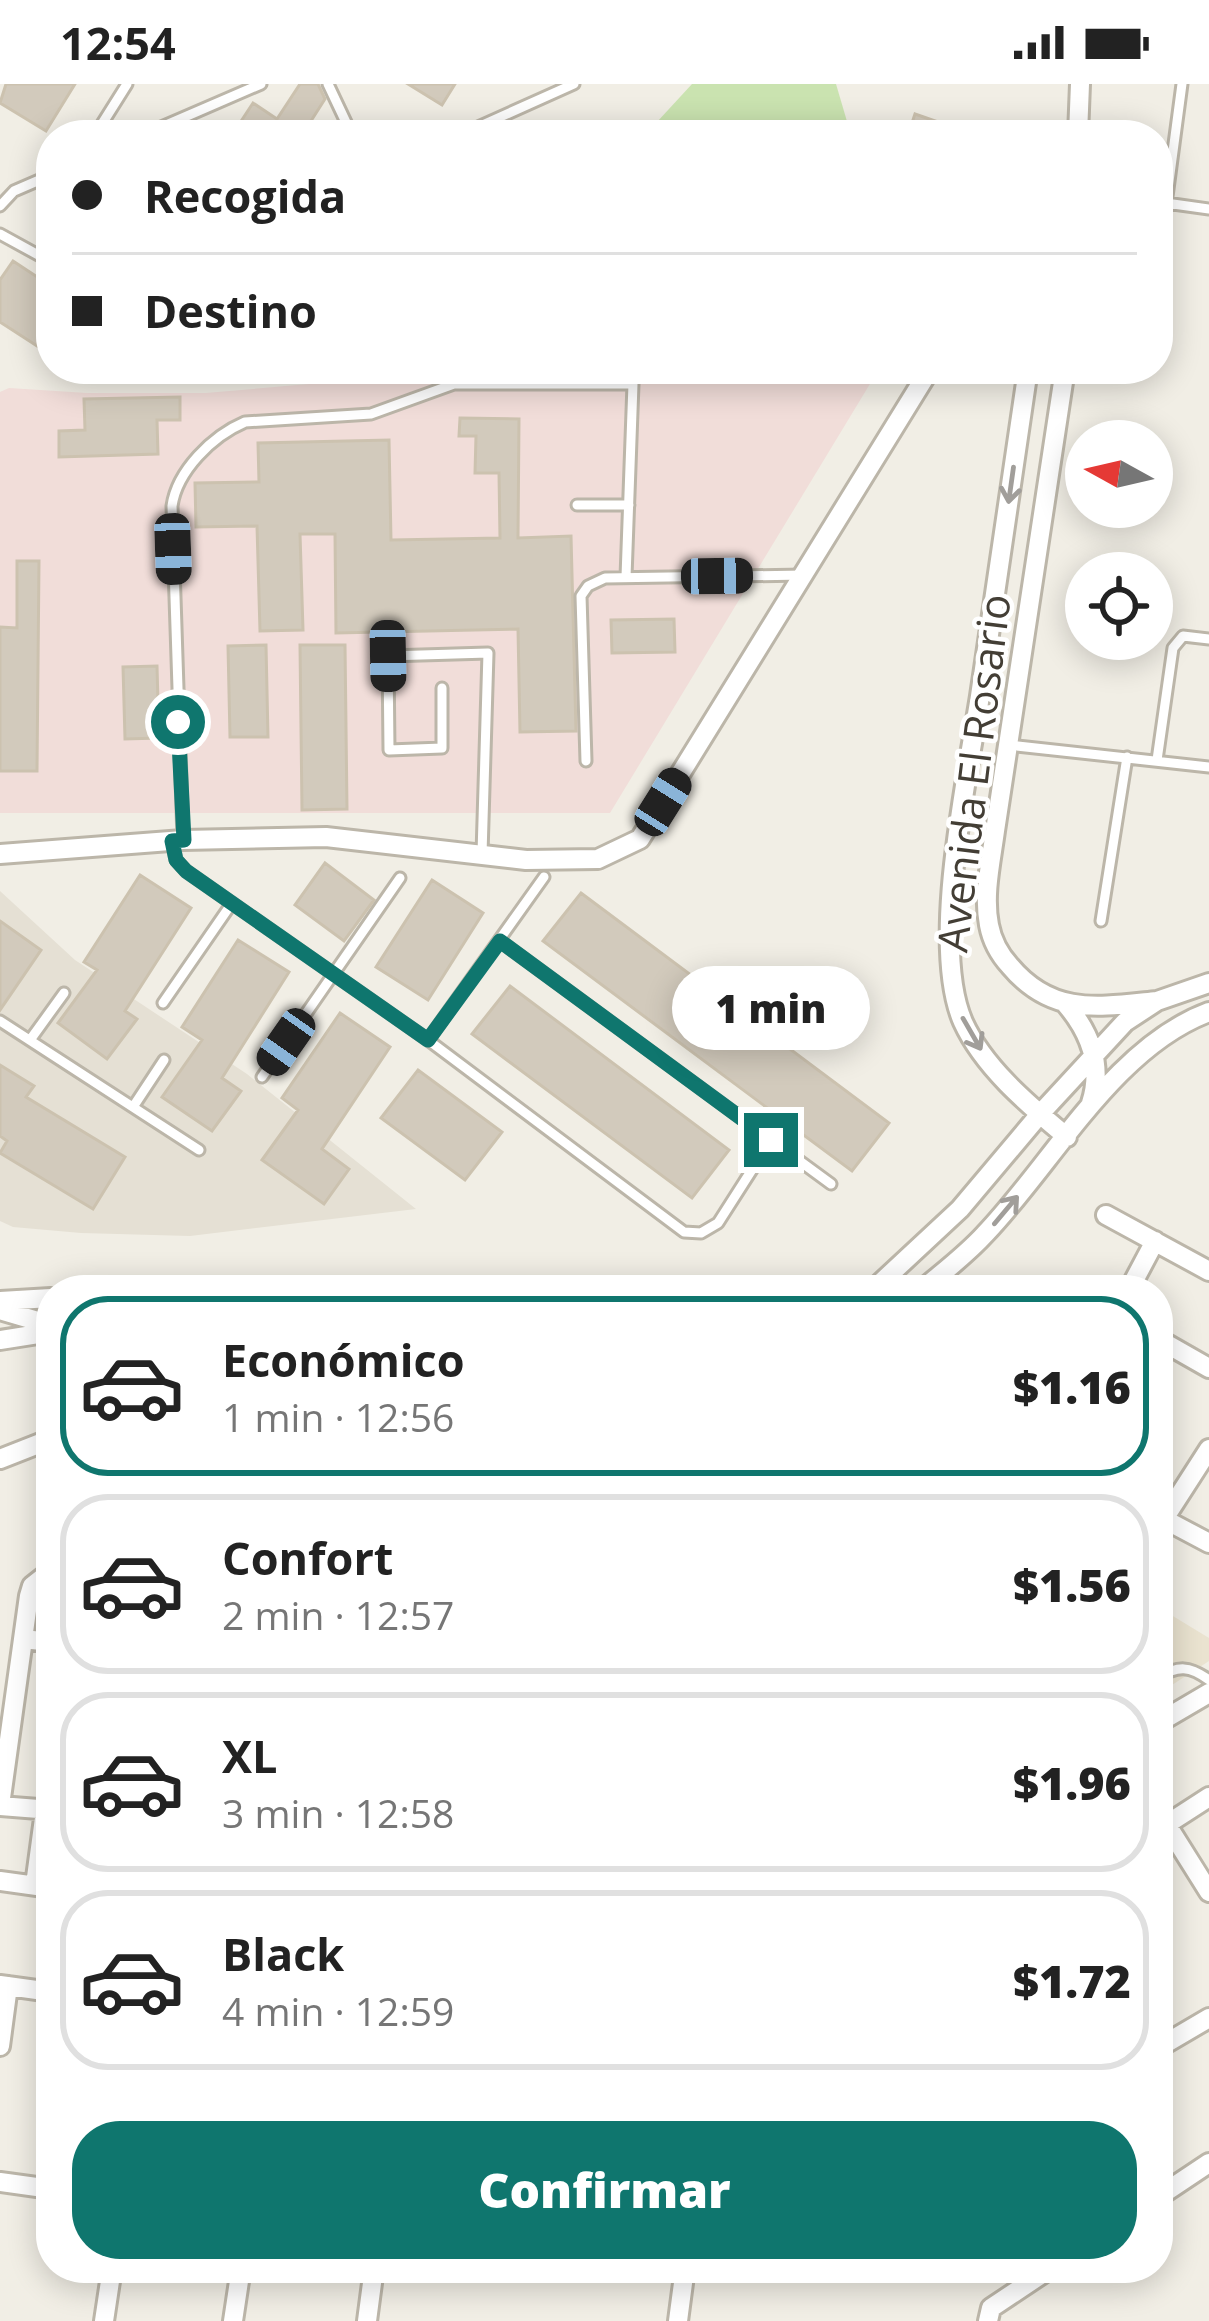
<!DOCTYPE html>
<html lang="es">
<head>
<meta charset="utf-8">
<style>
	:root { --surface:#fff; --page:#f2f2f2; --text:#222; --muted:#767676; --line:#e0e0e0; --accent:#0f766e }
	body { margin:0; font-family:"Open Sans",sans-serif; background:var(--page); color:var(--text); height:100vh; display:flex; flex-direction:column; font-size:45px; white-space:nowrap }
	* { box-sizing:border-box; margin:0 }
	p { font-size:39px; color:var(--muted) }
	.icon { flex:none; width:66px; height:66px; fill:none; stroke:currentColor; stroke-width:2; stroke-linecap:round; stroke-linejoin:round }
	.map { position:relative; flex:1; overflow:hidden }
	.drawer { position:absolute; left:36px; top:1191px; width:1137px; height:1008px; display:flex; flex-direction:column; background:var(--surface); border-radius:48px; box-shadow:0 6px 30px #0003 }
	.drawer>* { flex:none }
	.banner { position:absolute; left:36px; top:36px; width:1137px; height:264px; border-radius:48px; box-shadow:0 6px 30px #0003; display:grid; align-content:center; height:264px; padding:0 36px; background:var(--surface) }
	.needle { width:78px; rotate:278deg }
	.fabs { position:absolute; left:1065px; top:336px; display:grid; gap:24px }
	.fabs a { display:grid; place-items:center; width:108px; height:108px; border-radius:50%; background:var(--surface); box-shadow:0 6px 30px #0003; font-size:60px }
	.end { position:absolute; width:54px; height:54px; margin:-27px; border:15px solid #0f766e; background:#fff; box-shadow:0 0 0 6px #fff }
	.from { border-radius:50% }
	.bubble { position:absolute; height:84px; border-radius:42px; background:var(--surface); box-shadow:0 6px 30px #0003; font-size:39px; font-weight:800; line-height:84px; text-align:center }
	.car { position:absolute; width:36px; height:72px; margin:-36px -18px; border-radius:15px; box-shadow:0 0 9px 3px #0007; background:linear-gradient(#222 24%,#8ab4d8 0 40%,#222 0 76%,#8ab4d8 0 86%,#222 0) }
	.banner b { display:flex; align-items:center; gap:42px; height:114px; font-size:45px }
	.banner b+b { border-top:3px solid var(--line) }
	.banner i { width:30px; height:30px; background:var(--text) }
	ul { padding:21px 0 0; list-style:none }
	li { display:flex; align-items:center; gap:36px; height:180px; margin:0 24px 18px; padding:0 12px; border:6px solid var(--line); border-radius:48px }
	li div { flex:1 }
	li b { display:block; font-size:45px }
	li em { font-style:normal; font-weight:800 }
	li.on { border-color:var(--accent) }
	li>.icon { width:108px; height:108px; stroke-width:1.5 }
	.primary-button { display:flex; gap:24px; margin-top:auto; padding:24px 36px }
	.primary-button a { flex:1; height:138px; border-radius:48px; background:var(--accent); color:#fff; font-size:48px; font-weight:800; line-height:138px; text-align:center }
	.status { display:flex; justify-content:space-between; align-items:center; height:84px; padding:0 60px; background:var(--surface); direction:ltr }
	.status svg { height:33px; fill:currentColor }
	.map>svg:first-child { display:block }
	.residential { fill:#e5e0d4 }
	.education { fill:#eae3d0 }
	.medical { fill:#f1ddd9 }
	.garden { fill:#cae3b0 }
	.building { fill:#d2cabc; stroke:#ccc2af; stroke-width:3 }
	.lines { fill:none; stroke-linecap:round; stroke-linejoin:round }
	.service-casing { stroke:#bcb6a9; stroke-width:15 }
	.minor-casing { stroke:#bcb6a9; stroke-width:24 }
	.service { stroke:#fff; stroke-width:9 }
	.minor { stroke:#fff; stroke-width:18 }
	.oneway { stroke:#a19e9a }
	.route { stroke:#0f766e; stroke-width:15 }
	.labels { text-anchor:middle; stroke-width:9; stroke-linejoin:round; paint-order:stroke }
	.street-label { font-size:42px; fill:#433e35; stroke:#fff }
</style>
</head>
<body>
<div class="status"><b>12:54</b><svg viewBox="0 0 49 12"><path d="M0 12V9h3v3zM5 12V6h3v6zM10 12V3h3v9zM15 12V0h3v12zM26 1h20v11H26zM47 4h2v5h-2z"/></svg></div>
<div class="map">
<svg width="1209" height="2237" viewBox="0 0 1209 2237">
	<rect width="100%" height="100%" fill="#f1eee5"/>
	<!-- residential -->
	<path class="residential" d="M0,807L75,876L247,990L416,1125L190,1152L81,1149L13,1143L0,1137Z"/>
	<!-- education -->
	<path class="education" d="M1158,1523L1209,1554V1577L1158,1610Z"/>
	<!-- medical -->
	<path class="medical" d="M339,285H697L701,292L716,285H879L610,729H0V308L9,304L87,309H206L309,300Z"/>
	<!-- garden -->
	<path class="garden" d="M692,0H836L851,51H645Z"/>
	<!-- building -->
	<path class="building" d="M6,0H75L46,47L0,19Z
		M300,0H318L325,15L302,51H232L253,19L277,35Z
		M408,0H455L442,21Z
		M915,30L970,49V51H908Z
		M13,177L51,202V271L0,238V196Z
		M180,313V336H157L158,370L59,373V347L85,346L84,315Z
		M460,334L519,335L518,454L571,452L576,647L520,648L518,545L336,549L335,450H300L303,546L260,547L257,442L196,443L195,399L259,398L258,359L389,356L391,456L500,454L499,389H475L476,352H459Z
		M17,477H39L37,687H0V543L17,544Z
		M674,535L675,568L612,569L611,536Z
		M266,561L268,653H230L228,562Z
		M300,561H345L347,725L302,726Z
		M157,582L159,654L125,655L123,583Z
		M325,779L374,816L344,857L295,821Z
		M140,791L191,824L125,927L137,935L107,975L58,939L97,886L84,878Z
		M432,796L483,829L428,916L376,883Z
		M581,809L889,1039L852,1087L543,857Z
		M0,837L41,866L0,926Z
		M238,856L289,888L222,994L241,1007L212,1047L162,1013L202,956L182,943Z
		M510,902L729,1066L692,1114L472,950Z
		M340,929L390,963L322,1065L349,1085L324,1120L262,1076L298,1026L282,1014Z
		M0,981L34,1002L26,1013L125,1073L93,1125L0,1069L7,1057L0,1052Z
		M418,986L502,1048L465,1096L381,1034Z"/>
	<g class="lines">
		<!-- service casing -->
		<g class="service-casing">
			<path id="service" d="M328,0L352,51
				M95,51L127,0
				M143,51L261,0
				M460,51L574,0
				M1166,119L1209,125
				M0,122L14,107L51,91
				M0,150L51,178
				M1158,180L1182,0
				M577,421H629
				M442,604V664L389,666L388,572L488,569L482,770
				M1008,661L1209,683
				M1157,676L1173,564L1183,552L1209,555
				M586,677L581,512L588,502L605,494L804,491
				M183,756L172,422C177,387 212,352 245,338L371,330L454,300H633L626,493
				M172,757L176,776L186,787L428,956L684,1148L701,1149L718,1139L771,1056
				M1101,837L1127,673
				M500,857L831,1100
				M163,919L232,819
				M0,937L199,1066
				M30,956L64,909
				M428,956L544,793
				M262,993L400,794
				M133,1023L164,976
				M1158,1594C1178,1581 1190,1582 1209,1596"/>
		</g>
		<!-- minor casing -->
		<g class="minor-casing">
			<path id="minor" d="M1078,51L1080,0
				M1028,285C1012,394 996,503 980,612C967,695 930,862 963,938C984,984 1029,1021 1067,1053
				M1065,285L995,747C991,777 983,811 989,841C992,857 999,870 1010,882C1052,932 1098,923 1157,917
				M0,770L183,756L326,753L526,776L598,775L640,755L930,285
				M1065,919C1090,948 1103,982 1091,1019
				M1106,1131L1209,1187
				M177,1206L230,1203L286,1206
				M873,1206L960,1125L1040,1030L1125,938L1157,917L1209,899
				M922,1206C943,1188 966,1171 985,1150C1053,1079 1114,963 1209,928
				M1129,1206L1155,1157
				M0,1217L51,1214
				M0,1226L51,1241
				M1158,1255L1209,1284
				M0,1256L51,1248
				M0,1375L51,1355
				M1158,1432L1209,1459
				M1164,1435L1209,1365
				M23,1555L51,1558
				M1158,1639L1209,1609
				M0,1721L29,1512L32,1502L51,1487
				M0,1722L51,1726
				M1167,1741L1209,1808
				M1158,1746L1209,1713
				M0,1797L51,1804
				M35,1801L45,1727
				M0,1901L51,1908
				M0,1962L8,1902
				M1158,1964L1209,1934
				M0,2098L51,2105
				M1158,2113L1209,2079
				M104,2237L112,2184
				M233,2237L241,2184
				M367,2237L374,2184
				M678,2237L685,2184
				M988,2237L991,2224L1051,2184"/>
		</g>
		<!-- service -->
		<use href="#service" class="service"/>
		<!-- minor -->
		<use href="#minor" class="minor"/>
	</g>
	<!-- one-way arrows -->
	<defs><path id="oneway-shaft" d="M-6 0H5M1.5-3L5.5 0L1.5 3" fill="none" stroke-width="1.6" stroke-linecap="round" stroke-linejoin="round" transform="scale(3)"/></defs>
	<g class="oneway">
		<use href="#oneway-shaft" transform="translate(1011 401) rotate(98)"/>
		<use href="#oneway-shaft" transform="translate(972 950) rotate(60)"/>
		<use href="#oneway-shaft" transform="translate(1006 1126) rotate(-50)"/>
	</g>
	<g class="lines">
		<!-- route -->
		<path class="route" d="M178,638L184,756L172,757L176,776L186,787L428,956L500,857L771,1056"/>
	</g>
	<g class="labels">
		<!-- street labels -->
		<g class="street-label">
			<text transform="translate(974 689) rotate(-83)" y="15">Avenida El Rosario</text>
		</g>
	</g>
</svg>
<div class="fabs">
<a><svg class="needle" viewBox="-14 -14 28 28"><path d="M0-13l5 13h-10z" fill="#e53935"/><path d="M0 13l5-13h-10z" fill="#767676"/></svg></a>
<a><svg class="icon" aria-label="locate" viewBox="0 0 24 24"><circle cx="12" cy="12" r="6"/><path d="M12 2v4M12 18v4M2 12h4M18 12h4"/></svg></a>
</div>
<i class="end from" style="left:178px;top:638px"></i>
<i class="end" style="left:771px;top:1056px"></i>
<div class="bubble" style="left:672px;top:882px;width:198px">1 min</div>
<i class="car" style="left:173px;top:465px;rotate:178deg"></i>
<i class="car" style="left:717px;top:492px;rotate:89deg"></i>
<i class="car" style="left:388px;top:572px;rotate:179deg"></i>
<i class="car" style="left:663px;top:718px;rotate:32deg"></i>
<i class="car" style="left:286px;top:958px;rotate:215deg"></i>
<div class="banner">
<b><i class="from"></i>Recogida</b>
<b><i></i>Destino</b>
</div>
<section class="drawer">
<ul>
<li class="on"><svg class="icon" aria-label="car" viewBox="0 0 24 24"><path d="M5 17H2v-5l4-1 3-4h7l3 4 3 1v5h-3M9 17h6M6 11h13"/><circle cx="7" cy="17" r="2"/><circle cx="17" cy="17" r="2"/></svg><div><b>Económico</b><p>1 min · 12:56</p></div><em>$1.16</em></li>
<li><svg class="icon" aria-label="car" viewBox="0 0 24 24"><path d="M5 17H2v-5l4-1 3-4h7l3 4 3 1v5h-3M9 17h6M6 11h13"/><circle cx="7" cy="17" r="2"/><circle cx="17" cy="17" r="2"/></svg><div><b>Confort</b><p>2 min · 12:57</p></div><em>$1.56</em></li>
<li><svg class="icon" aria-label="car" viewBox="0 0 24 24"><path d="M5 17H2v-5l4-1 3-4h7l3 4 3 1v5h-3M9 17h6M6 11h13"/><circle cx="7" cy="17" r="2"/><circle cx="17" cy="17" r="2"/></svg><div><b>XL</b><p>3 min · 12:58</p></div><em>$1.96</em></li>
<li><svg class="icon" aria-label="car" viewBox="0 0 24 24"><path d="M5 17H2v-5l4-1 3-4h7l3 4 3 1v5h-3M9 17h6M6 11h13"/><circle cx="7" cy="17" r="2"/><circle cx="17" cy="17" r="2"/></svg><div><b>Black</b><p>4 min · 12:59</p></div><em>$1.72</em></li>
</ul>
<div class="primary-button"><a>Confirmar</a></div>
</section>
</div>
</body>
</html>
